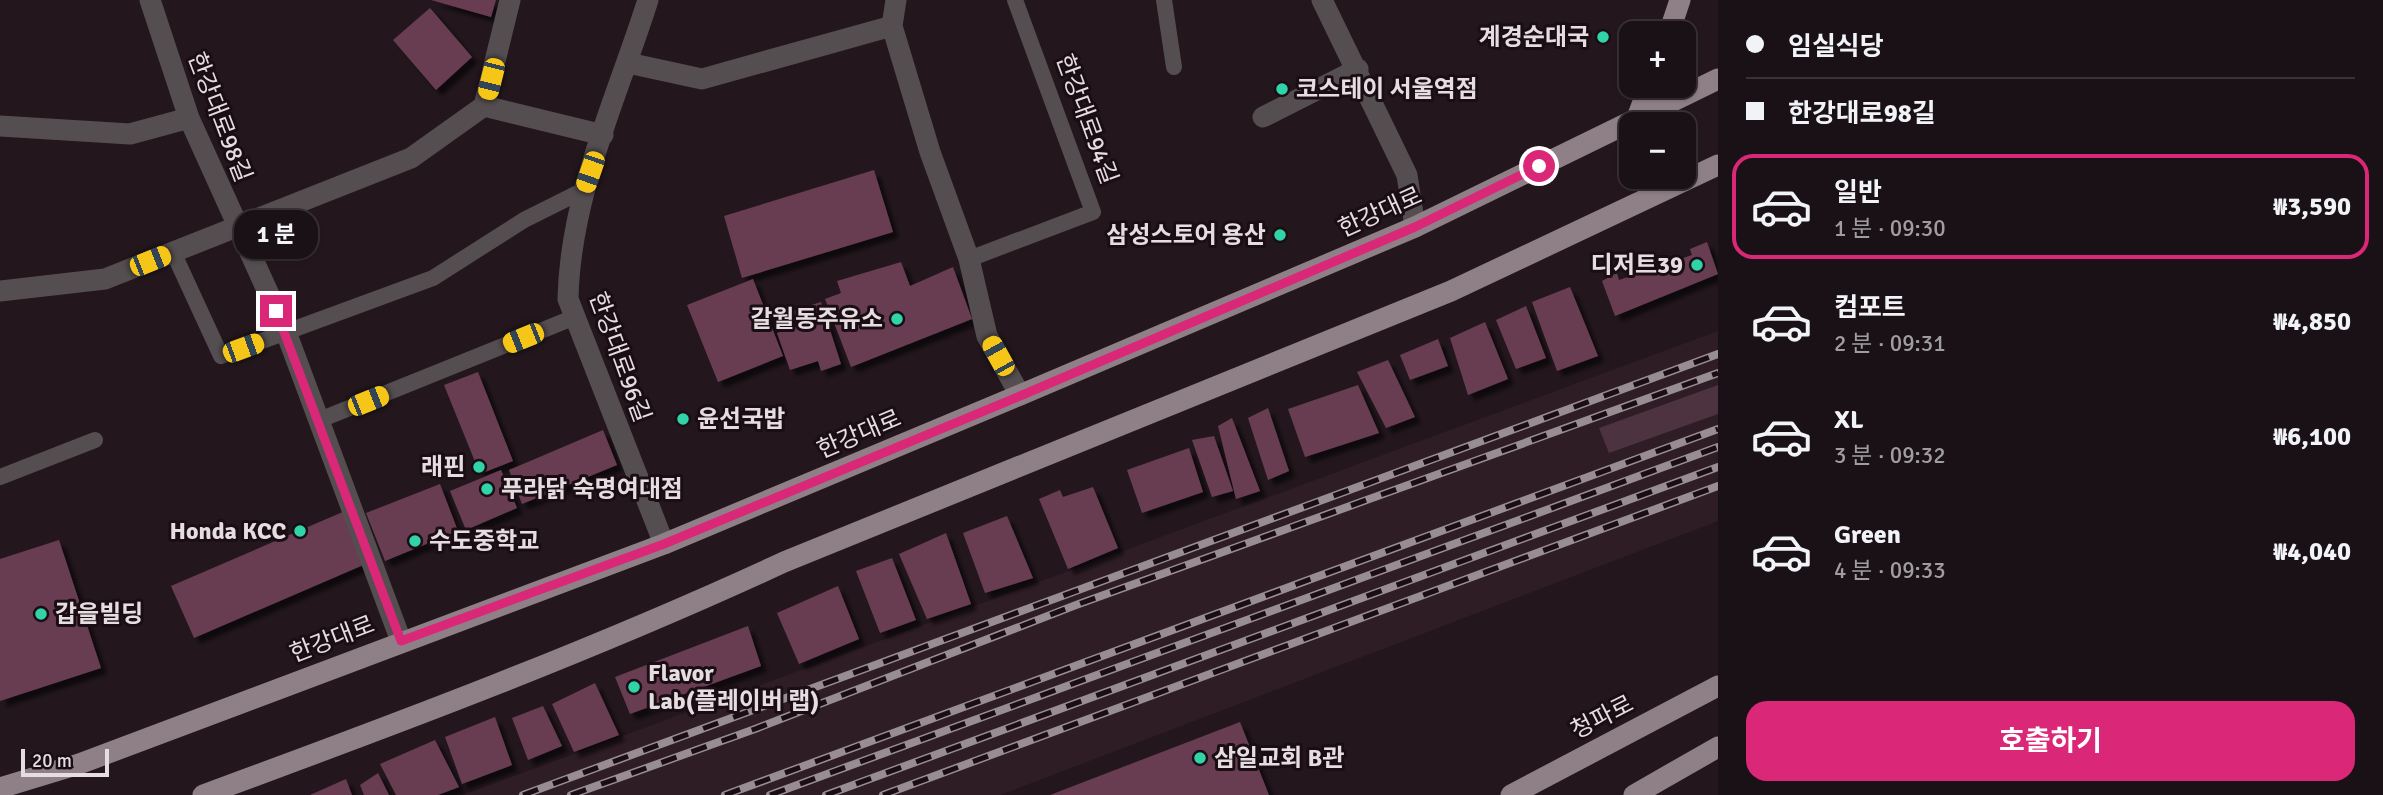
<!DOCTYPE html>
<html lang="ko">
<head>
<meta charset="utf-8">
<style>
	:root { --surface:#1a1116; --page:#271f23; --text:#f1f3f6; --muted:#9f9da1; --line:#383135; --accent:#db2777 }
	body { margin:0; font-family:Signika,"Noto Sans KR",sans-serif; background:var(--page); color:var(--text); height:100vh; display:flex; flex-direction:column; font-size:26px; white-space:nowrap }
	* { box-sizing:border-box; margin:0 }
	p { font-size:23px; color:var(--muted) }
	.icon { flex:none; width:38px; height:38px; fill:none; stroke:currentColor; stroke-width:2; stroke-linecap:round; stroke-linejoin:round }
	.map { position:relative; flex:1; overflow:hidden }
	.sheet { display:flex; flex-direction:column; background:var(--surface); width:665px }
	.sheet>* { flex:none }
	.top-card { display:grid; align-content:center; height:154px; padding:0 28px; background:var(--surface) }
	.controls { position:absolute; left:1619px; top:21px; display:grid; gap:14px }
	.controls a { display:grid; place-items:center; width:77px; height:77px; border-radius:14px; background:var(--surface); box-shadow:0 2px 5px #0004,0 0 0 2px var(--line); font-size:35px }
	.scale { position:absolute; left:21px; bottom:18px; width:88px; box-sizing:border-box; padding-left:7px; border:4px solid #e6dde1; border-top:0; font-size:19px; line-height:24px; white-space:nowrap; color:#e6dde1; -webkit-text-stroke:5px #1a0e14; paint-order:stroke }
	.end { position:absolute; width:32px; height:32px; margin:-16px; border:9px solid #db2777; background:#fff; box-shadow:0 0 0 4px #fff }
	.from { border-radius:50% }
	.bubble { position:absolute; height:49px; border-radius:21px; background:var(--surface); box-shadow:0 2px 5px #0004,0 0 0 2px var(--line); font-size:23px; font-weight:700; line-height:49px; text-align:center }
	.car { position:absolute; width:21px; height:42px; margin:-21px -10px; border-radius:9px; box-shadow:0 0 5px 2px #0007; background:linear-gradient(#f5c518 24%,#345 0 40%,#f5c518 0 76%,#345 0 86%,#f5c518 0) }
	.top-card b { display:flex; align-items:center; gap:24px; height:66px; font-size:26px }
	.top-card b+b { border-top:2px solid var(--line) }
	.top-card i { width:18px; height:18px; background:var(--text) }
	ul { padding:0; list-style:none }
	li { display:flex; align-items:center; gap:21px; height:105px; margin:0 14px 10px; padding:0 14px; border:4px solid transparent; border-radius:21px }
	li div { flex:1 }
	li b { display:block; font-size:26px }
	li em { font-style:normal; font-weight:700 }
	li.active { border-color:var(--accent) }
	li>.icon { width:63px; height:63px; stroke-width:1.5 }
	.action { display:flex; gap:14px; margin-top:auto; padding:14px 28px }
	.action a { flex:1; height:80px; border-radius:21px; background:var(--accent); color:#fff; font-size:28px; font-weight:700; line-height:80px; text-align:center }
	main { display:flex; flex:1; min-height:0 }
	.map>svg:first-child { display:block }
	.built { fill:#2f1d26 }
	.grass { fill:#4d333f }
	.building { fill:#673e51; filter:url(#shadow) }
	.lines { fill:none; stroke-linecap:round; stroke-linejoin:round }
	.lane { stroke:#554e51; stroke-width:16 }
	.street { stroke:#554e51; stroke-width:21 }
	.primary { stroke:#8e8086; stroke-width:21 }
	.rail-casing { stroke:#978d92; stroke-width:8 }
	.rail { stroke:#1a0e14; stroke-width:5; stroke-dasharray:16; stroke-linecap:butt }
	.route { stroke:#db2777; stroke-width:9 }
	.poi-dot { fill:#31d4a9; stroke:#1a0e14; stroke-width:2.5 }
	.labels { text-anchor:middle; stroke-width:6; stroke-linejoin:round; paint-order:stroke }
	.poi-label { font-size:24px; font-weight:bold; fill:#e6dde1; stroke:#1a0e14; text-anchor:start }
	.street-label { font-size:24px; fill:#e6dde1; stroke:#1a0e14 }
</style>
</head>
<body>
<main>
<div class="map">
<svg width="1718" height="795" viewBox="0 0 1718 795">
	<defs>
		<filter id="shadow"><feDropShadow dx="6" dy="6" stdDeviation="2" flood-color="#0009"/></filter>
	</defs>
	<rect width="100%" height="100%" fill="#23171d"/>
	<!-- built -->
	<path class="built" d="M1718,331V521L1000,795H463Z"/>
	<!-- grass -->
	<path class="grass" d="M1718,385V414L1609,453L1599,428Z"/>
	<!-- building -->
	<path class="building" d="M431,0H496L491,17Z
		M430,8L472,57L436,90L393,40Z
		M874,170L893,232L742,278L724,216Z
		M1707,242L1718,274L1615,316L1602,281L1617,273L1619,280L1692,255L1690,249Z
		M901,262L910,286L953,267L972,319L851,367L825,299L841,293L837,281Z
		M753,279L783,356L718,382L687,305Z
		M1570,287L1598,356L1557,371L1532,302Z
		M821,302L841,364L821,371L818,361L790,370L777,333L798,326L793,311Z
		M1526,306L1546,358L1516,369L1496,320Z
		M1485,322L1508,379L1468,395L1450,338Z
		M1438,339L1448,366L1410,380L1400,355Z
		M1388,360L1415,417L1386,428L1357,372Z
		M478,372L513,461L480,474L444,385Z
		M1358,385L1379,433L1305,457L1288,409Z
		M1268,408L1289,471L1268,480L1248,418Z
		M1232,418L1260,491L1236,499L1218,426Z
		M603,430L617,465L522,504L509,470Z
		M1214,436L1233,491L1212,497L1192,440Z
		M1189,448L1203,492L1142,513L1127,470Z
		M501,470L517,508L466,530L450,491Z
		M440,484L458,531L385,561L366,513Z
		M1093,487L1118,548L1068,569L1039,499L1060,490L1063,497Z
		M345,511L368,563L194,638L171,586Z
		M1007,516L1033,578L985,593L963,533Z
		M946,533L971,604L927,619L899,554Z
		M59,540L101,668L0,701V559Z
		M892,558L916,620L880,633L856,571Z
		M838,586L859,639L799,664L777,613Z
		M748,626L761,666L630,714L615,677Z
		M595,683L619,735L574,752L552,704Z
		M543,706L562,746L528,760L512,718Z
		M495,717L512,765L462,784L445,737Z
		M1240,722L1269,795H1050Z
		M435,740L459,787L438,795H396L380,764Z
		M378,773L389,795H364L360,785Z
		M346,779L352,795H310Z"/>
	<g class="lines">
		<!-- lane -->
		<path class="lane" d="M1164,0L1174,67
			M173,252L221,356L433,278L524,220L584,190
			M969,259L1093,212L1015,0
			M317,421L575,317
			M0,477L95,440"/>
		<!-- street -->
		<path class="street" d="M150,0L189,118L286,332L401,641
			M648,0C617,98 570,195 568,299L664,544
			M896,0L892,26L930,152L969,259L987,336L1020,395
			M1322,0L1407,175L1415,227
			M628,63L702,79L892,26
			M484,106L603,135
			M1263,117L1358,69
			M0,126L130,134L189,118
			M0,291L105,279L411,158L484,106L510,0"/>
		<!-- primary -->
		<path class="primary" d="M1669,33L1680,0
			M1637,118L1649,86
			M0,788L79,764L664,544L1020,395L1415,227L1718,79
			M203,795C399,723 594,650 784,562L1451,291L1718,165
			M1511,795L1718,686
			M1634,795L1718,747"/>
		<!-- rail casing -->
		<g class="rail-casing">
			<path id="rail" d="M523,795L1718,354
				M571,795L755,729L1076,605L1718,373
				M725,795L1718,429
				M770,795L1718,447
				M826,795L1718,467
				M883,795L1718,486"/>
		</g>
		<!-- rail -->
		<use href="#rail" class="rail"/>
	</g>
	<g class="lines">
		<!-- route -->
		<path class="route" d="M276,311L401,641L664,544L1020,396L1415,227L1539,166"/>
	</g>
	<!-- markers -->
	<g class="poi-dot">
		<circle cx="1603" cy="37" r="7"/>
		<circle cx="1282" cy="89" r="7"/>
		<circle cx="1280" cy="235" r="7"/>
		<circle cx="1697" cy="265" r="7"/>
		<circle cx="897" cy="319" r="7"/>
		<circle cx="683" cy="419" r="7"/>
		<circle cx="479" cy="467" r="7"/>
		<circle cx="487" cy="489" r="7"/>
		<circle cx="300" cy="531" r="7"/>
		<circle cx="415" cy="541" r="7"/>
		<circle cx="41" cy="614" r="7"/>
		<circle cx="634" cy="687" r="7"/>
		<circle cx="1200" cy="758" r="7"/>
	</g>
	<g class="labels">
		<!-- poi labels -->
		<g class="poi-label">
			<text x="1589" y="45" text-anchor="end">계경순대국</text>
			<text x="1296" y="97">코스테이 서울역점</text>
			<text x="1266" y="243" text-anchor="end">삼성스토어 용산</text>
			<text x="1683" y="273" text-anchor="end">디저트39</text>
			<text x="883" y="327" text-anchor="end">갈월동주유소</text>
			<text x="697" y="427">윤선국밥</text>
			<text x="465" y="475" text-anchor="end">래핀</text>
			<text x="501" y="497">푸라닭 숙명여대점</text>
			<text x="286" y="539" text-anchor="end">Honda KCC</text>
			<text x="429" y="549">수도중학교</text>
			<text x="55" y="622">갑을빌딩</text>
			<text x="648" y="681">Flavor<tspan x="648" dy="28">Lab(플레이버 랩)</tspan></text>
			<text x="1214" y="766">삼일교회 B관</text>
		</g>
		<!-- street labels -->
		<g class="street-label">
			<text transform="translate(220 117) rotate(69)" y="8">한강대로98길</text>
			<text transform="translate(1087 119) rotate(70)" y="8">한강대로94길</text>
			<text transform="translate(1380 212) rotate(-24)" y="8">한강대로</text>
			<text transform="translate(620 357) rotate(70)" y="8">한강대로96길</text>
			<text transform="translate(859 434) rotate(-23)" y="8">한강대로</text>
			<text transform="translate(332 639) rotate(-21)" y="8">한강대로</text>
			<text transform="translate(1602 717) rotate(-27)" y="8">청파로</text>
		</g>
	</g>
</svg>
<div class="controls">
<a>+</a>
<a>−</a>
</div>
<div class="scale">20 m</div>
<i class="end from" style="left:1539px;top:166px"></i>
<i class="end" style="left:276px;top:311px"></i>
<div class="bubble" style="left:234px;top:210px;width:84px">1 분</div>
<i class="car" style="left:491px;top:79px;rotate:194deg"></i>
<i class="car" style="left:590px;top:172px;rotate:199deg"></i>
<i class="car" style="left:150px;top:261px;rotate:68deg"></i>
<i class="car" style="left:523px;top:338px;rotate:248deg"></i>
<i class="car" style="left:243px;top:348px;rotate:70deg"></i>
<i class="car" style="left:998px;top:356px;rotate:331deg"></i>
<i class="car" style="left:368px;top:401px;rotate:68deg"></i>
</div>
<section class="sheet">
<div class="top-card">
<b><i class="from"></i>임실식당</b>
<b><i></i>한강대로98길</b>
</div>
<ul>
<li class="active"><svg class="icon" aria-label="car" viewBox="0 0 24 24"><path d="M5 17H2v-5l4-1 3-4h7l3 4 3 1v5h-3M9 17h6M6 11h13"/><circle cx="7" cy="17" r="2"/><circle cx="17" cy="17" r="2"/></svg><div><b>일반</b><p>1 분 · 09:30</p></div><em>₩3,590</em></li>
<li><svg class="icon" aria-label="car" viewBox="0 0 24 24"><path d="M5 17H2v-5l4-1 3-4h7l3 4 3 1v5h-3M9 17h6M6 11h13"/><circle cx="7" cy="17" r="2"/><circle cx="17" cy="17" r="2"/></svg><div><b>컴포트</b><p>2 분 · 09:31</p></div><em>₩4,850</em></li>
<li><svg class="icon" aria-label="car" viewBox="0 0 24 24"><path d="M5 17H2v-5l4-1 3-4h7l3 4 3 1v5h-3M9 17h6M6 11h13"/><circle cx="7" cy="17" r="2"/><circle cx="17" cy="17" r="2"/></svg><div><b>XL</b><p>3 분 · 09:32</p></div><em>₩6,100</em></li>
<li><svg class="icon" aria-label="car" viewBox="0 0 24 24"><path d="M5 17H2v-5l4-1 3-4h7l3 4 3 1v5h-3M9 17h6M6 11h13"/><circle cx="7" cy="17" r="2"/><circle cx="17" cy="17" r="2"/></svg><div><b>Green</b><p>4 분 · 09:33</p></div><em>₩4,040</em></li>
</ul>
<div class="action"><a>호출하기</a></div>
</section>
</main>
</body>
</html>
